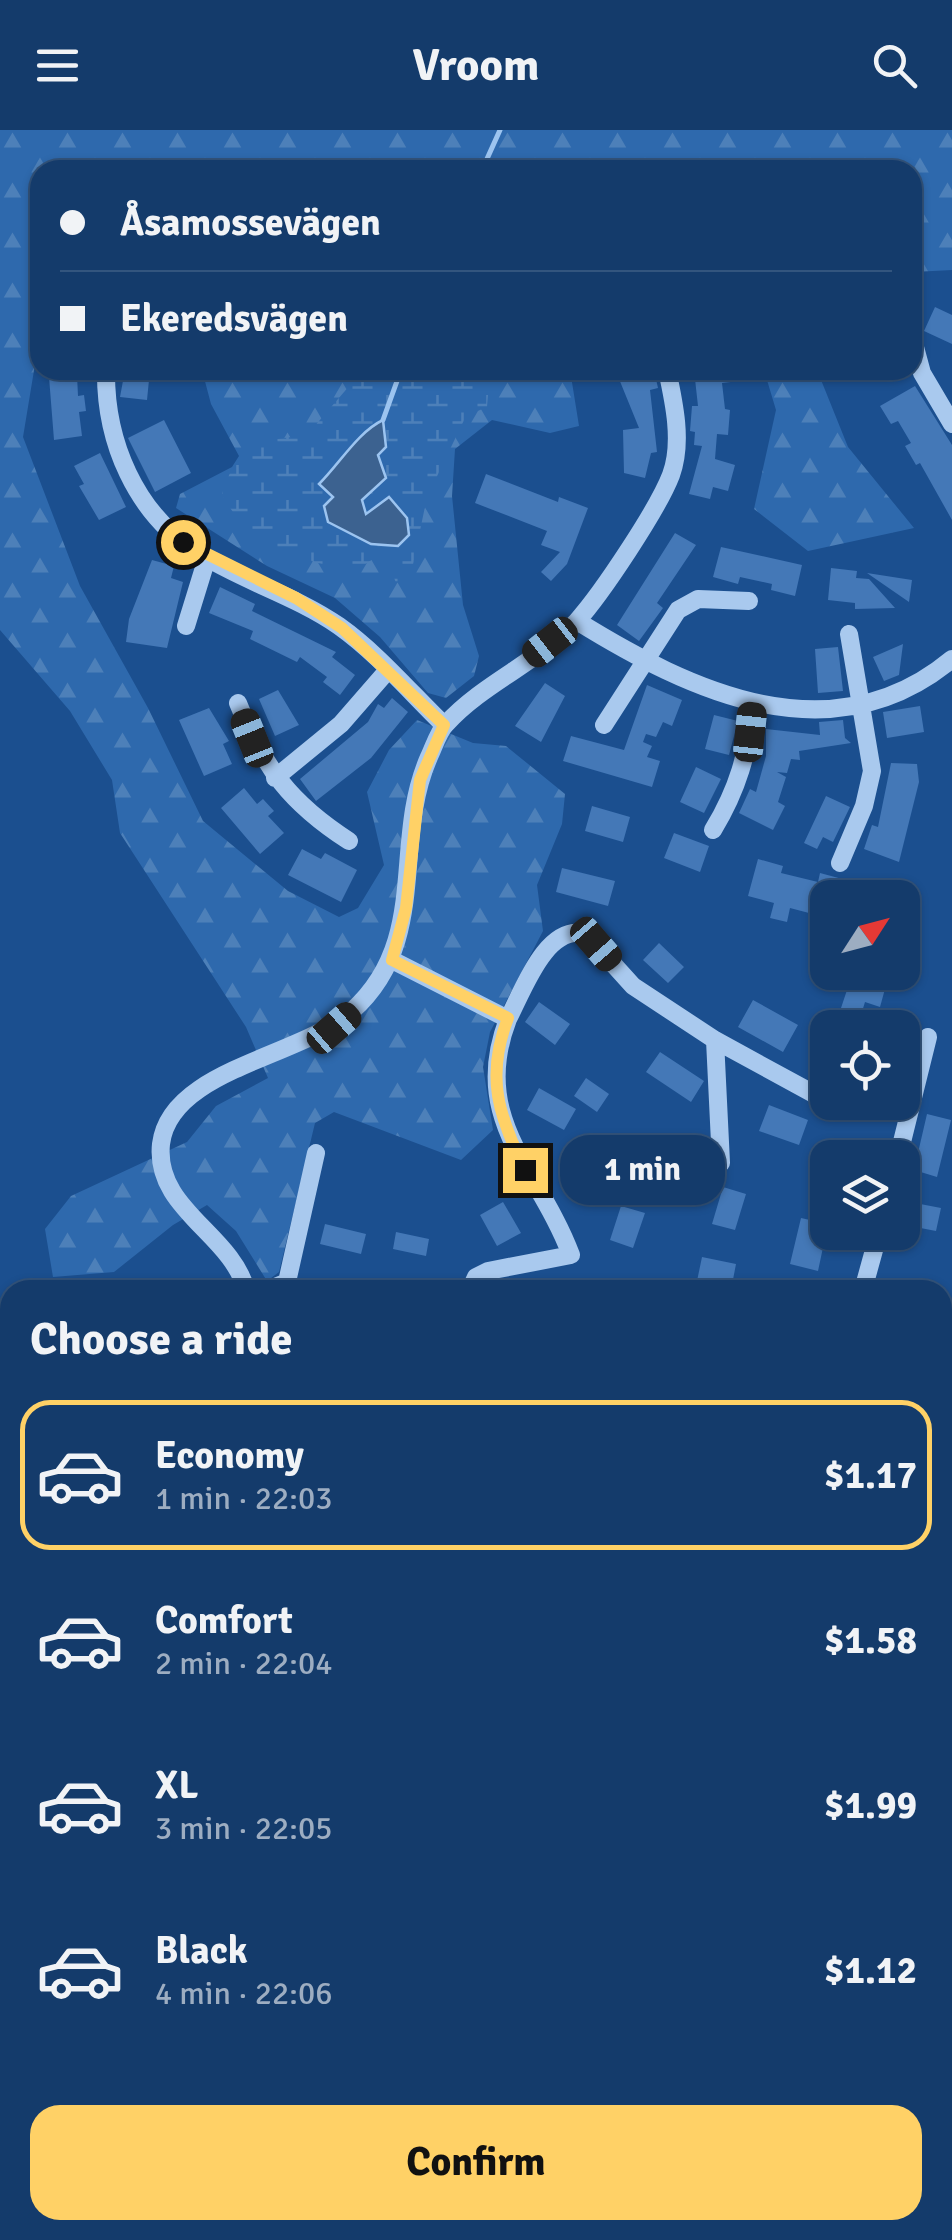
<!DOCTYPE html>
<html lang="en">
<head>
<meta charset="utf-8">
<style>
	:root { --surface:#143b6b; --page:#1d4271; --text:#f1f3f6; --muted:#9dadc1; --line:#33557e; --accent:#ffd166 }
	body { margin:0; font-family:Signika,sans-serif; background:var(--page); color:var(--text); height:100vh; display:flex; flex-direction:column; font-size:38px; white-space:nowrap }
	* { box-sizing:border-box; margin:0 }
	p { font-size:32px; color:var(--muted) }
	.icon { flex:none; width:55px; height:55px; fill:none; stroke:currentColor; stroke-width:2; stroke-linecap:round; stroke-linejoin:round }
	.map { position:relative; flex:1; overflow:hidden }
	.sheet { position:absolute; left:0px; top:1150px; width:952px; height:960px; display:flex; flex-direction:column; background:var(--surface); border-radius:30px 30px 0 0; box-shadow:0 2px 8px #0004,0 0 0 2px var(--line) }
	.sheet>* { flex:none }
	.guide { position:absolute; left:30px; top:30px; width:892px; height:220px; border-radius:30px; box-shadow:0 2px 8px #0004,0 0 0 2px var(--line); display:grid; align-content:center; height:220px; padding:0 30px; background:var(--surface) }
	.needle { width:65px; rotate:54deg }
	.buttons { position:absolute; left:810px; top:750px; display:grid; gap:20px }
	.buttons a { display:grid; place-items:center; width:110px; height:110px; border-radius:20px; background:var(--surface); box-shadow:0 2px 8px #0004,0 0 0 2px var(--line); font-size:50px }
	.end { position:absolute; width:45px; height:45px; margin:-22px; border:12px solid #ffd166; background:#111; box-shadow:0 0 0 5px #111 }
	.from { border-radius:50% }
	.bubble { position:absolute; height:70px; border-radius:30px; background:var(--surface); box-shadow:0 2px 8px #0004,0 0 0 2px var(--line); font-size:32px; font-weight:800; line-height:70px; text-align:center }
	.car { position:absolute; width:30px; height:60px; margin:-30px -15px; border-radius:12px; box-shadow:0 0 8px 2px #0007; background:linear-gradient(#222 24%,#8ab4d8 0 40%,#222 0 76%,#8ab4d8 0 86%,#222 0) }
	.guide b { display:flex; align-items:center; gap:35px; height:95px; font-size:38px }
	.guide b+b { border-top:2px solid var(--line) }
	.guide i { width:25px; height:25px; background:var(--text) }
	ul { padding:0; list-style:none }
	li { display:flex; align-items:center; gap:30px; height:150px; margin:0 20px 15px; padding:0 10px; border:5px solid transparent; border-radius:30px }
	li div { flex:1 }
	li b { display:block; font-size:38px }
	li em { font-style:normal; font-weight:800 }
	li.active { border-color:var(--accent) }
	li>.icon { width:90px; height:90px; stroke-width:1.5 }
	h2 { padding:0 30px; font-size:45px; line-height:120px }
	.cta { display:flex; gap:20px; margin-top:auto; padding:20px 30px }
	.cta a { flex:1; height:115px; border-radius:30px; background:var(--accent); color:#111; font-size:40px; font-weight:800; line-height:115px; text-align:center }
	header { display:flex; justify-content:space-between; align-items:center; height:130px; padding:0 30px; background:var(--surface); font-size:45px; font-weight:800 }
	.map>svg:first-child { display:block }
	.forest { fill:url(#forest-firs) }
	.wetland { fill:url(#wetland-marsh) }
	.water { fill:#3c6290; stroke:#9cc4f0; stroke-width:2.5 }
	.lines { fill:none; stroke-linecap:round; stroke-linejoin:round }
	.stream { stroke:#9cc4f0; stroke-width:5 }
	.building { fill:#4478b7 }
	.minor { stroke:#a9c9ee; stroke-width:18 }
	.major { stroke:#f0f6ff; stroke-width:25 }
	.route { stroke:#ffd166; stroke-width:12 }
</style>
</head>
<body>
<header><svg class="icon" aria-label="menu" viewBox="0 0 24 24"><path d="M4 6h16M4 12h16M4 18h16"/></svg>Vroom<svg class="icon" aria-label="search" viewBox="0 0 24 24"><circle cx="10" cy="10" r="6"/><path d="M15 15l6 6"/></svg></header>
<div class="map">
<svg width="952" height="2110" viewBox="0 0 952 2110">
	<defs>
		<pattern id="forest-firs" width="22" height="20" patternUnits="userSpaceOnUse" patternTransform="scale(2.5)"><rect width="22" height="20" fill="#2e69ad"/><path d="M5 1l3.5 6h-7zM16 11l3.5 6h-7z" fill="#4d80b9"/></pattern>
		<pattern id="wetland-marsh" width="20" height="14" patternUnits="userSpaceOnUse" patternTransform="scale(2.5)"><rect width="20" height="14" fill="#2e69ad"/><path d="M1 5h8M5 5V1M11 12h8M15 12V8" fill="none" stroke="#4d80b9"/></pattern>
	</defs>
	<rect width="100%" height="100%" fill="#1b4f8f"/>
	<!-- forest -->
	<path class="forest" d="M0,0H952V140L913,142L912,40H40V204L23,307L80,456L148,578L203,691L288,761L339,787L358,778L384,735L367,662L389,620L417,590L473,613L506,616L565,664L562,694L537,755L543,801L490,902L483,937L493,1000L461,1030L334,982L315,993L279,1142L267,1151L236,1101L207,1075L173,1095L114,1142L53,1147L45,1099L71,1066L187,1012L216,976L268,948L246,897L120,703L112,650L70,581L0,500Z
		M202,240H570L579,296L550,303L492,290L455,319L452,366L463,475L479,526L474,546L446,568L428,563L380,507L335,468L267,436L176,378L180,364L232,337L239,326L211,274Z
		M764,240H817L848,317L914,398L808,421L754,379L776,280Z
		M0,1509L10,1532V1668L0,1683Z"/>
	<!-- wetland -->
	<path class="wetland" d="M363,240H490L487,277L466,286L427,367L411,444L396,453L389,434L373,429L352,443C296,426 250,419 222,364C240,310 254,312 307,305Z"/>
	<!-- water -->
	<path class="water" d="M383,290L386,317L378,325L386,348L362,370L366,384L389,367L407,388L409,405L398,416L371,414L328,392L324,376L333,367L319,354C340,333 358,302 383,290Z"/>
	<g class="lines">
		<!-- stream -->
		<path class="stream" d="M482,40L500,0
			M383,290L401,240
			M0,1367L10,1369"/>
	</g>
	<!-- building -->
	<path class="building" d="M935,177L952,185V214L924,201Z
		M125,240H150L147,270L120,267Z
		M630,240H654L658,258L650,260L657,322L651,323L645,348L624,343L623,300L639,298L617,244Z
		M694,240H757V249L722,253L725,279L730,280L728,305L717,304L715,329L735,335L728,361L713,357L710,369L689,364L702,316L694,315L695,302L690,301L692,276H698Z
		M77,245L78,266L84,265L86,281L79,282L82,306L54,310L49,247Z
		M915,256L952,315V390L920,333L916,335L905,316L911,313L898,291L891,294L880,276Z
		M164,290L191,343L155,362L128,308Z
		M100,323L126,377L99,390L79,356L84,354L74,336Z
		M486,344L558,372L559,367L588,378L567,434L551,451L541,442L560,422L541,415L547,401L475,373Z
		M675,403L696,415L657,473L663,478L639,511L617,495Z
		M721,417L802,435L795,466L771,460L772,454L740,447L738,454L713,447Z
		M152,430L174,436L171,448L183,452L167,518L126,512L129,489Z
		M831,438L857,441L856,448L869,449L895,478L855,479V473L828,470Z
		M867,443L912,450L909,472Z
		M220,457L255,474L252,481L336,522L332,527L355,545L340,565L323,552L327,547L300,527L297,532L250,509L253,501L209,483Z
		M903,514L899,545L884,551L873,527Z
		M838,517L843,561L818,563L815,519Z
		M545,553L565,566L541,612L515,596Z
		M647,555L682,570L672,596L663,592L656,607L646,604L643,612L652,616L647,627L660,631L652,657L563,631L571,606L624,620Z
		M278,560L299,595L275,606L259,569Z
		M392,568L408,582L371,628L316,671L300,649L368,592L378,574L384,578Z
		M920,576L924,602L887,608L883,582Z
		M209,578L229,611L223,614L232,634L204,646L179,590Z
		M714,585L738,591L729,625L705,619Z
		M843,590L845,608L851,613L799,621L800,630L791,629L787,643L777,642L786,647L778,672L785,676L773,700L739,683L750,659L756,662L766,626V599L820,605L819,592Z
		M891,633L917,634L919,652L899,732L864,719L872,695L878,697Z
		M696,637L721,649L704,683L680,672Z
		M244,658L257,674L263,669L274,681L268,686L284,703L260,724L221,678Z
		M826,666L850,677L833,712L823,707L817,719L804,713Z
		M592,676L630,687L623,712L585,701Z
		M674,703L709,716L700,742L664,728Z
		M302,719L321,729L325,723L357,740L341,772L288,745Z
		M758,729L783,736L781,743L818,752L820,743L846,750L841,768H828V788L790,778L787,792L770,788L774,773L748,766Z
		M562,738L615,751L608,776L556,762Z
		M659,813L684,837L668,853L643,830Z
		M852,845L885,859L880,877L865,872L861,885L841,878Z
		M753,870L798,895L783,922L738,897Z
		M539,872L570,894L555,915L525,892Z
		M660,922L704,951L691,972L646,942Z
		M586,948L609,964L597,982L574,966Z
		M539,958L576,979L564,1000L527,980Z
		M769,975L808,990L799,1015L759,1001Z
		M927,984L951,990L937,1047L914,1040Z
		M723,1057L746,1064L735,1100L712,1094Z
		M503,1072L521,1103L497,1116L480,1085Z
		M915,1073L941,1078L936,1101L910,1096Z
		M621,1076L645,1083L633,1118L610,1110Z
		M801,1088L828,1094L818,1141L790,1134Z
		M325,1094L366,1104L361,1124L320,1114Z
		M396,1102L429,1109L426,1126L393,1119Z
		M702,1127L736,1134L731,1160H715L716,1155L697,1151Z"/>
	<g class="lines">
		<!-- minor -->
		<path class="minor" d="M912,206L922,243L952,294
			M106,240C105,311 135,383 197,422C242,451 294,465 339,496C377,523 410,562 444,595
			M577,491C690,561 832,629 952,529
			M186,496L207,428
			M238,573C264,638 290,673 349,711
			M604,595L678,480L698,469L749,471
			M275,648L341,594L388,540
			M713,700C738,659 748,623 753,575
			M840,733L864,676L872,641L849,504
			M392,830L508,889C523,861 546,793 586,804L633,856L715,910L814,964
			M715,910L721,1033
			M898,1028L928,907
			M246,1160C232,1104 154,1079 161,1014C170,939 302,927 352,881C431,810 391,713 429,627C434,617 438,602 446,594C483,553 540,531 577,491C602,463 658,379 671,345C683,313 674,272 667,240
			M268,1160L287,1152L316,1023
			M470,1160L476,1147L488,1141L571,1125C539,1039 469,990 508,889
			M863,1160L879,1102
			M0,1186L10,1188
			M942,1472L952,1433
			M0,1715L10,1720
			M942,2022L952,2025
			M871,2110L874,2100"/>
		<!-- major -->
		<path class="major" d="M0,1203L10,1206
			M0,1300L10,1296
			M942,1672L952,1676
			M942,1703L952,1706"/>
	</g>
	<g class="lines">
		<!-- route -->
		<path class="route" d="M183,412L296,468L342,498L444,595L420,650L406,778L392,830L508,888C485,947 499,987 525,1040"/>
	</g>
</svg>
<div class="buttons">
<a><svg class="needle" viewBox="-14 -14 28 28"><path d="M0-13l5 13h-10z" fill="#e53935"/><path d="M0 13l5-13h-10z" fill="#9dadc1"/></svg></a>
<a><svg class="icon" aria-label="locate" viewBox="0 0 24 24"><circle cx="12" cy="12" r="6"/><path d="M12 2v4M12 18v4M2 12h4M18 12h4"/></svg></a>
<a><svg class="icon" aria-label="layers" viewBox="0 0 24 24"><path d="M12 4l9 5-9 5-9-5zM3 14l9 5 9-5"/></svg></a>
</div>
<i class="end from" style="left:183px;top:412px"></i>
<i class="end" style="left:525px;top:1040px"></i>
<div class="bubble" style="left:560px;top:1005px;width:165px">1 min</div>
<i class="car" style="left:550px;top:512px;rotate:232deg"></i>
<i class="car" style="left:750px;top:602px;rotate:6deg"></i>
<i class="car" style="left:252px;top:608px;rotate:338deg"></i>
<i class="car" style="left:596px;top:814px;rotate:139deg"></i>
<i class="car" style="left:334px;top:898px;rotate:49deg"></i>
<div class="guide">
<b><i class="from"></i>Åsamossevägen</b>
<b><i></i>Ekeredsvägen</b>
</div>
<section class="sheet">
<h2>Choose a ride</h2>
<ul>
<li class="active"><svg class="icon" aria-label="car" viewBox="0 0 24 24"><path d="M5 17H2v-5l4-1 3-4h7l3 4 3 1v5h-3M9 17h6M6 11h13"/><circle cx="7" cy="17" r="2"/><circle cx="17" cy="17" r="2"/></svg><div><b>Economy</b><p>1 min · 22:03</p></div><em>$1.17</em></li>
<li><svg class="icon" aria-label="car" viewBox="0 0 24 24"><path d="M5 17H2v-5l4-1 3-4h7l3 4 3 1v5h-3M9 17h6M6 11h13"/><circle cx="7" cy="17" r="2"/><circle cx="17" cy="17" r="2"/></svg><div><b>Comfort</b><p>2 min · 22:04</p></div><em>$1.58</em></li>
<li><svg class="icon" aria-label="car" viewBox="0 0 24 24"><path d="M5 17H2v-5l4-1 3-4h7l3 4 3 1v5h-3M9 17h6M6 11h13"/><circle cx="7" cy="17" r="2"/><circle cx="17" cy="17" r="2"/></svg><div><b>XL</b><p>3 min · 22:05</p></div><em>$1.99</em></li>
<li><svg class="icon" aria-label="car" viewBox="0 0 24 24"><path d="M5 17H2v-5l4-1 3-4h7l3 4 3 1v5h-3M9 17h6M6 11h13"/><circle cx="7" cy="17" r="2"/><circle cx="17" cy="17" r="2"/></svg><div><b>Black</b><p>4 min · 22:06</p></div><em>$1.12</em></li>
</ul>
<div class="cta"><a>Confirm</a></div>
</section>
</div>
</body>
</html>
